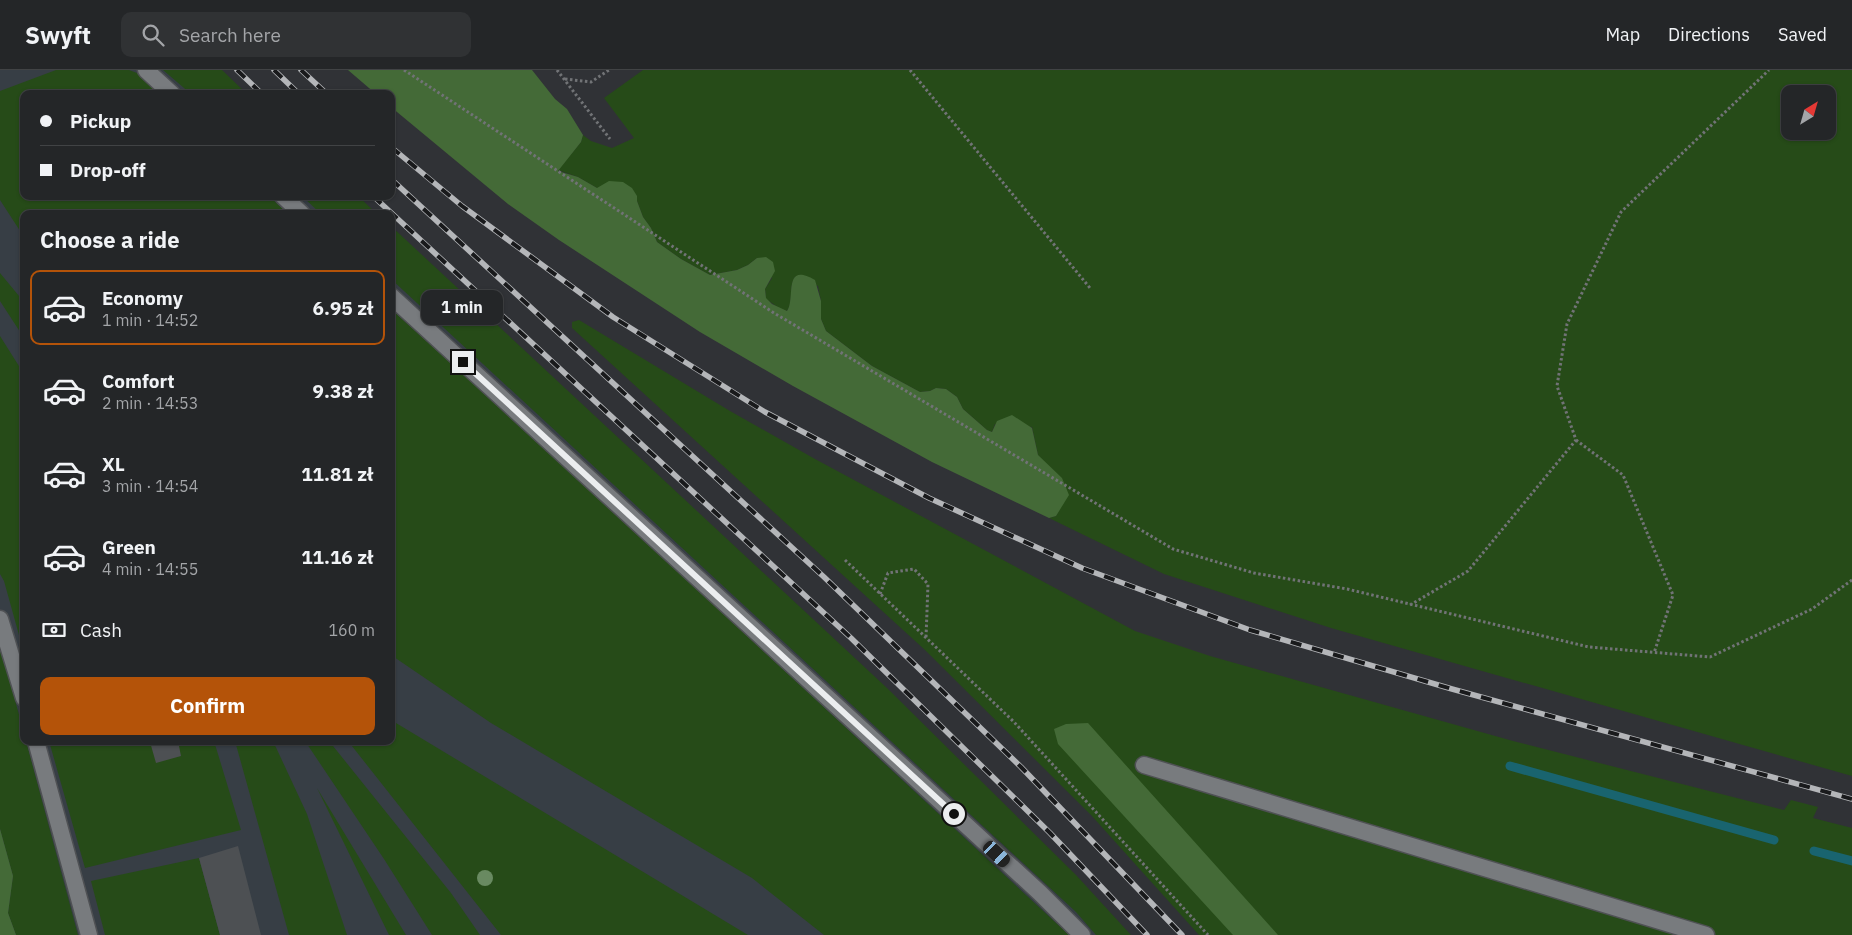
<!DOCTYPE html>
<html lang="en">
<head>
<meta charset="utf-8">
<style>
	:root { --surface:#242628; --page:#303234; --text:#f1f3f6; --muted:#a3a5a8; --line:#414345; --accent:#b45309 }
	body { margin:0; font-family:"IBM Plex Sans",sans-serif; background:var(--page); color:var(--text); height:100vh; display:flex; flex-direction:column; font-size:19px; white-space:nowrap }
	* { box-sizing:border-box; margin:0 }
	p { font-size:16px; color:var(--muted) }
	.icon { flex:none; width:28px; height:28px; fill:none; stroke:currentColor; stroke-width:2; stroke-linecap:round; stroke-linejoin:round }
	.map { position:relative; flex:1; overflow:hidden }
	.sheet { position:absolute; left:20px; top:140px; width:375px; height:535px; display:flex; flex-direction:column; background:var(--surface); border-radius:10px; box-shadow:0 1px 4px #0004,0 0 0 1px var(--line) }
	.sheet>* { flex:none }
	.banner { position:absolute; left:20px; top:20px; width:375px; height:110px; border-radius:10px; box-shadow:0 1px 4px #0004,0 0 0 1px var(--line); display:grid; align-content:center; height:110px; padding:0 20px; background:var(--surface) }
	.needle { width:32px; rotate:37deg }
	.controls { position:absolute; left:1781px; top:15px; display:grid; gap:10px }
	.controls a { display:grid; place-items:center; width:55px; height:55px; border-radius:10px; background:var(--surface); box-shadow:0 1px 4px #0004,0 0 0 1px var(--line); font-size:25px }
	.end { position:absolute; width:22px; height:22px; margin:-11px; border:6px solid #ebedef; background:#111; box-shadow:0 0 0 2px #111 }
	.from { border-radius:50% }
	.bubble { position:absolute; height:35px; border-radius:10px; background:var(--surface); box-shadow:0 1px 4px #0004,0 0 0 1px var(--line); font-size:16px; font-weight:800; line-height:35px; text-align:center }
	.car { position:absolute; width:15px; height:30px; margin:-15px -8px; border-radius:6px; box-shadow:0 0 4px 1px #0007; background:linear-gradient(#222 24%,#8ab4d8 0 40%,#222 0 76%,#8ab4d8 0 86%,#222 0) }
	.banner b { display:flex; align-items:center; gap:18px; height:48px; font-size:19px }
	.banner b+b { border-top:1px solid var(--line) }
	.banner i { width:12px; height:12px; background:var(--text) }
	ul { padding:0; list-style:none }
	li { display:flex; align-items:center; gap:15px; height:75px; margin:0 10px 8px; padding:0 10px; border:2px solid transparent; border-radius:10px }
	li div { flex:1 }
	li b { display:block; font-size:19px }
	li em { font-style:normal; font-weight:800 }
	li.on { border-color:var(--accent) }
	li>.icon { width:45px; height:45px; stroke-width:1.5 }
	h2 { padding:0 20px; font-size:22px; line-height:60px }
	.pay { display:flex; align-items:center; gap:12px; height:55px; padding:0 20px; font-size:19px }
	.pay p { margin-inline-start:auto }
	.button { display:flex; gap:10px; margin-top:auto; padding:10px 20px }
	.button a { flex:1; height:58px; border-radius:10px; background:var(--accent); color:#fff; font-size:20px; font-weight:800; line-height:58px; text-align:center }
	header { display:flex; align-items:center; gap:30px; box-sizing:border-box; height:70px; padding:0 25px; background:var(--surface); border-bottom:1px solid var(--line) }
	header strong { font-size:24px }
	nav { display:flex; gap:28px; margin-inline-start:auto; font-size:18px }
	.search { width:350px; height:45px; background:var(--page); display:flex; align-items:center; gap:12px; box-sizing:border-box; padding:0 18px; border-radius:10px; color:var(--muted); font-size:19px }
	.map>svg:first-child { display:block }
	.built { fill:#373e45 }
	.green { fill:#264b18; fill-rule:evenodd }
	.forest { fill:#446a37 }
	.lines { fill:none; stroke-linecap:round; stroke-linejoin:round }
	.stream { stroke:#19646f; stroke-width:9 }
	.building { fill:#4d5053 }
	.service-casing { stroke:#4f5154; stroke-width:19 }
	.path { stroke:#717376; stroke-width:3; stroke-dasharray:2.5 2.5; stroke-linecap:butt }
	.service { stroke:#787b7e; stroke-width:16 }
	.rail-casing { stroke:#b4b6b9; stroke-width:5.5 }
	.rail { stroke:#191a1c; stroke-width:4; stroke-dasharray:11; stroke-linecap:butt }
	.tree { fill:#698a61 }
	.route { stroke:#ebedef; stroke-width:6 }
</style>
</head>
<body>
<header>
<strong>Swyft</strong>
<div class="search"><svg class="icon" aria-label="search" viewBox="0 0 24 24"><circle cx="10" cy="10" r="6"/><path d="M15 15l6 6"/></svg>Search here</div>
<nav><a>Map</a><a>Directions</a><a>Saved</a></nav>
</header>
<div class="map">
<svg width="1852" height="865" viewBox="0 0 1852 865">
	<rect width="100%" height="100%" fill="#303236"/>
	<!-- built -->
	<path class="built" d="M0,0H173L198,24H24V126H309L328,144H24V671H391V202L1107,865H0Z"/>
	<!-- green -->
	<path class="green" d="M56,0H129L137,3L160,24H24V126H269L288,144H24V167L0,130V21Z
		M163,0H222L247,24H191Z
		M643,0H1852V706L1331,558L1164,504L1049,448L1056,446L1061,436L1042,391L1038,385L1032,357L995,354L992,362L987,360L963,339L957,327L946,319L936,318L930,321L920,322L872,296L826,261L821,249V231L818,216L795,207C788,218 794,231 787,241L779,238L766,229L765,219L772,208L757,188L748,195L737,200L710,205L681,189L657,172L651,158L643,147L637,131V126L597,118L578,107L558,100L581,72L583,65L591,71L612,78L634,68L604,28ZM1790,24H1828V61H1790Z
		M302,126H358L377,144H321Z
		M391,156L887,618L1076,805L1131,865H1096L1076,842L391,209Z
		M0,203L24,232V268L0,231Z
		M391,239L560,392L1069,865H824L752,808L491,653L391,585Z
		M579,250L730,341L815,389L1135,561L1210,586L1513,671L1784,740L1791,730L1818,737L1813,748L1852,758V865H1199L1091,745L925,580L572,258V252Z
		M0,266L24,304V583L4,511L0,504Z
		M0,575L24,663V671H26L78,865H16L8,843L13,806L0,759Z
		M391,649L396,653L748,865H501L348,671H391Z
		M49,671H214L241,760L85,798Z
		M235,671H273L307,744L347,865H289Z
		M305,671H329L451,823L480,865H432L384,789Z
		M317,718L406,865H389Z
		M199,788L220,865H105L91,811Z"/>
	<!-- forest -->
	<path class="forest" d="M348,0H532L555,29L567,39L583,65L581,72L558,101L578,107L597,118L609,111L623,112L632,118L637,126V131L643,147L651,158L657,172L681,189L710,205L737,200L748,195L757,188L766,187L773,192L775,201L765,219L766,228L772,234L787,241C796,229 782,191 815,210L821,231V249L826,261L872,296L920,322L930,321L936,318L946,319L957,327L963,339L987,360L992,362L997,351L1012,345L1032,358L1038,385L1062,408L1069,425L1056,446L1049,448L932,392L793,316L700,262L559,170L508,134L391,37V24H376Z
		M1088,653L1278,865H1233L1058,674L1054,659L1066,654Z
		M0,759L13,806L8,843L16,865H0Z"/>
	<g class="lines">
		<!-- stream -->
		<path class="stream" d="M1510,696L1774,770
			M1814,781L1852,791"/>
	</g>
	<!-- building -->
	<path class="building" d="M154,671H178L181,686L156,693L150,672Z
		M238,776L261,865H220L199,788Z"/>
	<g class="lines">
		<!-- service casing -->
		<g class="service-casing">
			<path id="service" d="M146,0L172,24
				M283,126L302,144
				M391,226L1040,823L1082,865
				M0,549L24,628
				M36,671L89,865
				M1144,695L1706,865"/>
		</g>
		<!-- path -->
		<path class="path" d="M404,0L774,243L1173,479L1254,503L1347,519L1589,577L1710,587L1812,539L1852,510
			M557,0L610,69
			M910,0L1090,218
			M565,9L591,12L609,0
			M1576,370L1623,405L1673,525L1654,583
			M845,490L1014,652L1208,865
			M880,524L888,503L914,499L928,514L926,568
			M1410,535L1468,501L1576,370L1557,316L1567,254L1621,142L1769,0"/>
		<!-- service -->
		<use href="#service" class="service"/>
		<!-- rail casing -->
		<g class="rail-casing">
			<path id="rail" d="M237,0L262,24
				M274,0L299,24
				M301,0L327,24
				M391,77L462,136L613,247L765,342L929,428L1082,498L1250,560L1452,619L1852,729
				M391,109L824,507L1021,697L1182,865
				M373,126L851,568L1050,763L1147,865"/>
		</g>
		<!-- rail -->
		<use href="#rail" class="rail"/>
	</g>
	<!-- trees -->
	<circle class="tree" cx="485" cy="808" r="8"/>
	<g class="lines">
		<!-- route -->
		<path class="route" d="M463,292L954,744"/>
	</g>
</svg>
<div class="controls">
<a><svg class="needle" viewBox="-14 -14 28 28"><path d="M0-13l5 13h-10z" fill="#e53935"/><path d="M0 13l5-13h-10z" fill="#a3a5a8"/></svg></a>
</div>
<i class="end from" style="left:954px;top:744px"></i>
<i class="end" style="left:463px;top:292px"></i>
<div class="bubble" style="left:421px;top:220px;width:82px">1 min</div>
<i class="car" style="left:997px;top:784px;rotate:133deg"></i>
<div class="banner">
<b><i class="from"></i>Pickup</b>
<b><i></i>Drop-off</b>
</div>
<section class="sheet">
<h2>Choose a ride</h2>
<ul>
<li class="on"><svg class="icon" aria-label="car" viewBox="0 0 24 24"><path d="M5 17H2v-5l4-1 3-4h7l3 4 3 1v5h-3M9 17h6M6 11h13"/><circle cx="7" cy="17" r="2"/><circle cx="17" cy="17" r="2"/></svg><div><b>Economy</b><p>1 min · 14:52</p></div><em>6.95 zł</em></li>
<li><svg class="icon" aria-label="car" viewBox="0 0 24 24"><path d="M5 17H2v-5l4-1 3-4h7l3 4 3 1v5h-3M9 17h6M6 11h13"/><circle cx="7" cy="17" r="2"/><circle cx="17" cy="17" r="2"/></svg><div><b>Comfort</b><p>2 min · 14:53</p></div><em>9.38 zł</em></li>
<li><svg class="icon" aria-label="car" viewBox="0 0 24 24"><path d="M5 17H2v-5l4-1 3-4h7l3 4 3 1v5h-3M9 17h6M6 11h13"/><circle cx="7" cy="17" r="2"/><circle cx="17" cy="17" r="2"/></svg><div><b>XL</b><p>3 min · 14:54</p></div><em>11.81 zł</em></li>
<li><svg class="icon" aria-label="car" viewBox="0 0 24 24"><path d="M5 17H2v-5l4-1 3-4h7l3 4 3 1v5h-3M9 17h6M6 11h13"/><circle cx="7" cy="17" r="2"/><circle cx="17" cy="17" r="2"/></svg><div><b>Green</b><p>4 min · 14:55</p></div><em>11.16 zł</em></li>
</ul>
<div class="pay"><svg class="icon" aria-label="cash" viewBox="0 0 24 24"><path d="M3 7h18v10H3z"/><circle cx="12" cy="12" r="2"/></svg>Cash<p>160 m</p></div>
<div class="button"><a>Confirm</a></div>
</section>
</div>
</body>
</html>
